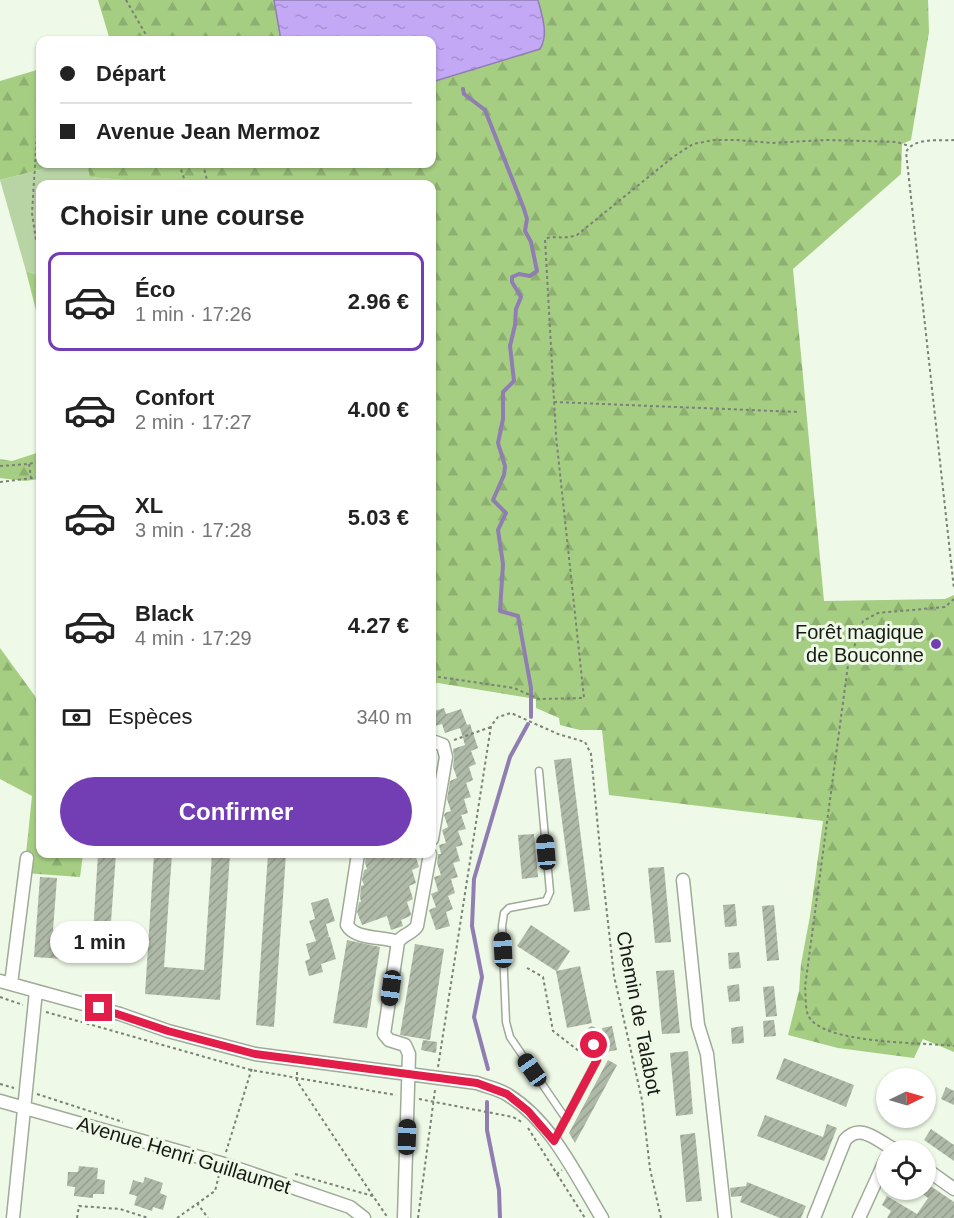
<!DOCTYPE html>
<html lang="fr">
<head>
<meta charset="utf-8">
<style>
	:root { --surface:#fff; --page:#f2f2f2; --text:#222; --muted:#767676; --line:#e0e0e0; --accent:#733eb4 }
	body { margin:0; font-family:Helvetica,sans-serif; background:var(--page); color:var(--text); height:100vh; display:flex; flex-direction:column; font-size:22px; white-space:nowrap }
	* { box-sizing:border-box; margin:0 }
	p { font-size:20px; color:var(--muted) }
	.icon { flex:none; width:33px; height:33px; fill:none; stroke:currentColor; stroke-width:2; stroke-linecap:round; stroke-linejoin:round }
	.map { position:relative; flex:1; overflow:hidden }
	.details { position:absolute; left:36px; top:180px; width:400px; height:678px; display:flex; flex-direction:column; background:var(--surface); border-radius:12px; box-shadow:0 2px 4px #0004 }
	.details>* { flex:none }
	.banner { position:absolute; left:36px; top:36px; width:400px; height:132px; border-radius:12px; box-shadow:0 2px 4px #0004; display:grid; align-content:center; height:132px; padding:0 24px; background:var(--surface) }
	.needle { width:39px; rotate:85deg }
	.buttons { position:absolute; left:876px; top:1068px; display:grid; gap:12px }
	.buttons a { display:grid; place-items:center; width:60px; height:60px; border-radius:50%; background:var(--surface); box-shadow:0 2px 4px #0004; font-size:30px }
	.end { position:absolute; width:27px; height:27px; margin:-14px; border:8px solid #e11d48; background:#fff; box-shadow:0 0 0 3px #fff }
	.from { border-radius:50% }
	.bubble { position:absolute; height:42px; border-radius:21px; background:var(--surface); box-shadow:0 2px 4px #0004; font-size:20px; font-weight:600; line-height:42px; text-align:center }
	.car { position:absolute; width:18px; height:36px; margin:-18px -9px; border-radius:8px; box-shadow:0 0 4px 2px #0007; background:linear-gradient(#222 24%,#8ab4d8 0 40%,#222 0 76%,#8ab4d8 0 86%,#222 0) }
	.banner b { display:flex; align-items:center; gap:21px; height:57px; font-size:22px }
	.banner b+b { border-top:2px solid var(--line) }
	.banner i { width:15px; height:15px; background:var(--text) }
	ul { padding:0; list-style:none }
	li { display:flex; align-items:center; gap:18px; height:99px; margin:0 12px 9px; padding:0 12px; border:3px solid transparent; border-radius:12px }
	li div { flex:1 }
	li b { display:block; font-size:22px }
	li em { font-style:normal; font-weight:600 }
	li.selected { border-color:var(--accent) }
	li>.icon { width:54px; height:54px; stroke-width:1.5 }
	h2 { padding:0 24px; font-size:27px; line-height:72px }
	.pay { display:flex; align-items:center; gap:15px; height:66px; padding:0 24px; font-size:22px }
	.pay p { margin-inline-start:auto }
	.primary-button { display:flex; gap:12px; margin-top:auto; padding:12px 24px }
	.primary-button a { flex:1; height:69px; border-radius:36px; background:var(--accent); color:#fff; font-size:24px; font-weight:600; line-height:69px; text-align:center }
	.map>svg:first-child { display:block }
	.grass { fill:#b9d4a4 }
	.forest { fill:url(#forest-firs) }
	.water { fill:url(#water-ripples); stroke:#907eb2; stroke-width:1.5 }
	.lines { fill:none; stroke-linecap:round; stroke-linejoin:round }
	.stream { stroke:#907eb2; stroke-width:4 }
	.building { fill:url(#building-hatch) }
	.lane-casing { stroke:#9faa98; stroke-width:9 }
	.street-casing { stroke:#9faa98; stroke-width:15 }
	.path { stroke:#7a8176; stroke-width:2; stroke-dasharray:3 3; stroke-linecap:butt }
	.lane { stroke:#fff; stroke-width:6 }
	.street { stroke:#fff; stroke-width:12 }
	.route { stroke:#e11d48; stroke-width:8 }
	.poi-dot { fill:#733eb4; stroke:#eef9e7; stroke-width:2 }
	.labels { text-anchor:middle; stroke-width:6; stroke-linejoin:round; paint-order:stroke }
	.poi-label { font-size:20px; fill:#181b15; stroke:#eef9e7; text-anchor:end }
	.street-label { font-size:20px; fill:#181b15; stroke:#eef9e7 }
</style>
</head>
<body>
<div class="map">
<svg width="954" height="1218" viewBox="0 0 954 1218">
	<defs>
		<pattern id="forest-firs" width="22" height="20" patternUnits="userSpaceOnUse" patternTransform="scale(1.5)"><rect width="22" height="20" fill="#a5ce83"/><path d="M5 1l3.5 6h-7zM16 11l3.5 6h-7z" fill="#8db070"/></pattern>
		<pattern id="water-ripples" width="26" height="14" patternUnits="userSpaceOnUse" patternTransform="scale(1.5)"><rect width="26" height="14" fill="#c3a8f5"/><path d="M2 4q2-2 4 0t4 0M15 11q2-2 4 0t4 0" fill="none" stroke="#a790d1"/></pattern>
		<pattern id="building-hatch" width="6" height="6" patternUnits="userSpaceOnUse" patternTransform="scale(1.5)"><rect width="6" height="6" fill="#afb9a7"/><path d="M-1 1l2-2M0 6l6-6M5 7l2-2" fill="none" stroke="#969e8f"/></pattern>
	</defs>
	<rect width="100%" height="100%" fill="#eef9e7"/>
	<!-- grass -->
	<path class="grass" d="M51,164H87L91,177L123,180L137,184H40V276L26,271L0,180L39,170Z"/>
	<!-- forest -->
	<path class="forest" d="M98,0H274L281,40H110Z
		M538,0H928L929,32L911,140L902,144L901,174L793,269L824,601L945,599L954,595V1052L923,1039L914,1058L838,1048L788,1035L799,991L801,964L810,916L823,821L609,795L602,730H580L560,725L559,718L536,708V699L432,682V184H137L123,180L90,177L87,164H432V82L540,49C550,35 541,15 538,0Z
		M40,69V164H51L39,170L0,180V81Z
		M26,271L40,276V326Z
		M40,452V479L25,481L0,478V459L12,461Z
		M0,648L40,703V854H83L80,877L24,873L32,796L0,779Z"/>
	<!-- water -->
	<path class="water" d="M274,0H538C542,15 549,35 540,49L432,82V40H281Z"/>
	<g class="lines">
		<!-- stream -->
		<path class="stream" d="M463,89L464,94L485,110L524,209L527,219L525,231L531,242L537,271L530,276L519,274L512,277V282L521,297L516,309L515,325L510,346L514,381L503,392V419L498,443L505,466L504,475L493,500L506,513L498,530L503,564L500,611L518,616L531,688V717
			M488,1069L474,1017L482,977L472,926L474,879L510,757L528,724
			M487,1102V1130L499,1190L500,1218"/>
	</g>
	<!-- building -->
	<path class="building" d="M444,708L446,714L461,709L467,725L470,724L478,748L471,751L476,764L469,767L473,780L466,783L471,797L464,799L468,813L461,815L466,829L458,831L463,845L456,847L460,861L453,863L458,877L451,879L455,893L448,896L453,909L446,912L450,926L436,930L429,910L436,907L431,894L438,891L434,877L441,875L437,863L438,854H441L439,845L446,843L442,830L448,827L444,815L445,813L451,811L447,799L450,781L457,778L453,767L454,758L453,749L465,745L460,728L445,733L442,724L432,727V712Z
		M571,758L590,910L574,912L554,760Z
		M534,834L538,877L522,879L518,835Z
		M98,854H116L108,962L34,957L40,877L57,878L53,930L93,933Z
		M154,854H172L164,967L204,970L212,854H230L220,1000L145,994Z
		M268,854H286L274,1027L256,1025Z
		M366,854H415L419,867L412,870L416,883L409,886L413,899L407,902L411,914L410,916L401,920L403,926L391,930L387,916L362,925L357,912L359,902H361L360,897L361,886L364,885L362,880L364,870L367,869L365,863Z
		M664,867L671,942L655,943L648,868Z
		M328,898L335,921L326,924L329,936H327L330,937L336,959L321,964L323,972L309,976L305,961L310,959L306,944L316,941L309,921L315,919L311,903Z
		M735,904L737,926L725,927L723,905Z
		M774,905L779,960L767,961L762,906Z
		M531,925L570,951L557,971L580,966L592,1023L567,1028L556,971L517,946Z
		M347,940L380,947L367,1028L333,1023Z
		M415,944L444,949L430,1040L400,1035Z
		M739,952L741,968L729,969L728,953Z
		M674,970L680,1033L662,1034L656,971Z
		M739,984L740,1001L729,1002L727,986Z
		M774,986L777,1016L766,1017L763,987Z
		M774,1020L776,1036L764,1037L763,1021Z
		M612,1026L617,1050L606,1052L602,1028Z
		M743,1026L744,1043L732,1044L731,1028Z
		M423,1040L437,1042L436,1053L421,1050Z
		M688,1051L693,1114L676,1116L670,1053Z
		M784,1058L854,1085L846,1107L776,1079Z
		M608,1060L617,1065L575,1143L569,1133Z
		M946,1087L954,1091V1105L941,1099Z
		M765,1115L823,1137L827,1124L837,1128L824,1161L757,1136Z
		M931,1129L954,1145V1161L924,1140Z
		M695,1133L702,1201L686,1202L680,1135Z
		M79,1166L98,1168L97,1179L105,1180L104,1194H93V1198L74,1196L75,1187L67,1186L68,1172H78Z
		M145,1177L163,1183L160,1193L167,1196L163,1210L153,1207L152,1211L134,1205L137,1196L129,1194L133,1180L143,1183Z
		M747,1182L806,1206L801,1218H780L740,1202L742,1196L731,1197L730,1188L746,1186Z
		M926,1183L954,1202V1218H887L891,1211L882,1205L887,1196L917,1214L928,1198L920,1192L921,1190H926Z"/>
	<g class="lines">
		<!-- lane casing -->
		<g class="lane-casing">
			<path id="lane" d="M539,771L550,892L546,901L509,908L504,913L502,926L506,1022L510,1037L566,1119
				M555,1139L597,1060L592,1031"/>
		</g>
		<!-- street casing -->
		<g class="street-casing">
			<path id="street" d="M432,741L443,745L446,757L432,839
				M358,854L347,925C355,940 383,936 398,942C403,934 412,934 417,926L430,854
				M683,880L698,1025L707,1054L725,1218
				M398,942L384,1034L389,1040L405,1045L409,1054L404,1218
				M0,981L120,1014L168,1031L255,1054L477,1083C487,1087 499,1089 508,1095C552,1122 576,1176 602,1218
				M11,984L27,858
				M0,1101L224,1164L350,1207L364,1218
				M926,1169L954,1189
				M13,1218L36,991
				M814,1218L845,1140C860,1123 875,1139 892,1148L890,1150
				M859,1218L886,1159"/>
		</g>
		<!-- path -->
		<path class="path" d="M126,0L149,40
			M40,130L37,134L32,213L36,240L40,248
			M954,140C939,141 914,137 906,152L954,589
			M179,164L186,184
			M203,164L208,184
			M554,402L799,412
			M29,464L31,478
			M0,466L29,464L40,461
			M0,482L40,477
			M954,599L945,607L878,613L863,621L848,665L805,987C806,995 805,1008 808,1015C821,1045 925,1042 954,1046
			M432,676L514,688L539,699L584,698L556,436L545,239C553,235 564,240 577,235L673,157L693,144L714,140H738L771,143L826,140L897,142L909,146
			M454,740L491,727
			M527,968L543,977L553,1031L588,1058
			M0,997L23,1005
			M46,1012L251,1070L396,1095
			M438,1067L491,726L498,717L511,713L558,734L585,742L591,754L601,860L614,976L642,1100L650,1169L661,1218
			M297,1072V1081L373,1196
			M0,1084L14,1088
			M37,1094L123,1122
			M419,1099L513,1117L522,1122
			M528,1128L557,1174L562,1170
			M226,1152L252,1068
			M295,1174L373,1196L388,1218
			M557,1174L585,1218
			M197,1203L208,1218
			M77,1218L79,1206L120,1209L148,1218
			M177,1218L215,1191L219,1175
			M418,1218L435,1090"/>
		<!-- lane -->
		<use href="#lane" class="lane"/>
		<!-- street -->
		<use href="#street" class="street"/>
	</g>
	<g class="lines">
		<!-- route -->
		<path class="route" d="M99,1008L168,1031L255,1054L477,1083L507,1094L528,1111L554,1141L597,1060L594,1045"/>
	</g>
	<!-- markers -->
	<circle class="poi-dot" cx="936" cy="644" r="6"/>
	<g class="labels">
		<!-- poi labels -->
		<g class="poi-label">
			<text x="924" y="639">Forêt magique<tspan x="924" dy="23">de Bouconne</tspan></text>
		</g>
		<!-- street labels -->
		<g class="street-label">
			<text transform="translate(639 1013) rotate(79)" y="7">Chemin de Talabot</text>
			<text transform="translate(184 1155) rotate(17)" y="7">Avenue Henri Guillaumet</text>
		</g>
	</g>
</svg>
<div class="buttons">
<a><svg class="needle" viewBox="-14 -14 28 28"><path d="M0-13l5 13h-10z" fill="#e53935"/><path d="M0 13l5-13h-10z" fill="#767676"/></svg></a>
<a><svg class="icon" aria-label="locate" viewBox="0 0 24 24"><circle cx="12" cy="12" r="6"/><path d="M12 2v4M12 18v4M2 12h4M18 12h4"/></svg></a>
</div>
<i class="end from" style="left:594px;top:1045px"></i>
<i class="end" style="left:99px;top:1008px"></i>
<div class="bubble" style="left:50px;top:921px;width:99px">1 min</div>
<i class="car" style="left:546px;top:852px;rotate:355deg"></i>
<i class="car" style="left:503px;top:950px;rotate:357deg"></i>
<i class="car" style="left:391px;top:988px;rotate:188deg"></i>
<i class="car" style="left:532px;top:1070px;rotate:325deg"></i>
<i class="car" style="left:407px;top:1137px;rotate:2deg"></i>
<div class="banner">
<b><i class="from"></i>Départ</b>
<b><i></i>Avenue Jean Mermoz</b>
</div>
<section class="details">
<h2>Choisir une course</h2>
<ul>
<li class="selected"><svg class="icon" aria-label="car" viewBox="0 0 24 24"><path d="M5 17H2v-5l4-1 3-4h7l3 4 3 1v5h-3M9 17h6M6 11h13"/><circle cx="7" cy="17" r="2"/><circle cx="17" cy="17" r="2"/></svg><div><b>Éco</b><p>1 min · 17:26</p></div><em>2.96 €</em></li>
<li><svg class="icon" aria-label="car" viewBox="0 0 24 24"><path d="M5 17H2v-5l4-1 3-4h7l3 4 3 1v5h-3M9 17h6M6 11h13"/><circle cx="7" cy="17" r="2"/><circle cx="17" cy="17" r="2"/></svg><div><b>Confort</b><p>2 min · 17:27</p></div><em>4.00 €</em></li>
<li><svg class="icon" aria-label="car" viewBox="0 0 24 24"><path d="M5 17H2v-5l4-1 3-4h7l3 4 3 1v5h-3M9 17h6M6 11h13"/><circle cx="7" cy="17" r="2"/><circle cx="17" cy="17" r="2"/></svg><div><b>XL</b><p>3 min · 17:28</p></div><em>5.03 €</em></li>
<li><svg class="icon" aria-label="car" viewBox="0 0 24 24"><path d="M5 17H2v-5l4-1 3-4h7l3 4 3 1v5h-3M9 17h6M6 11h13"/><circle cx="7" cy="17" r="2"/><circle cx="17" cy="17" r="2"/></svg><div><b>Black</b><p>4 min · 17:29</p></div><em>4.27 €</em></li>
</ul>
<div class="pay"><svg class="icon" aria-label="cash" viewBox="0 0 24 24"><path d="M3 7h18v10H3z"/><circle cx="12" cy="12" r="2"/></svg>Espèces<p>340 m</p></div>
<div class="primary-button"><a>Confirmer</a></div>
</section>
</div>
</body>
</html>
